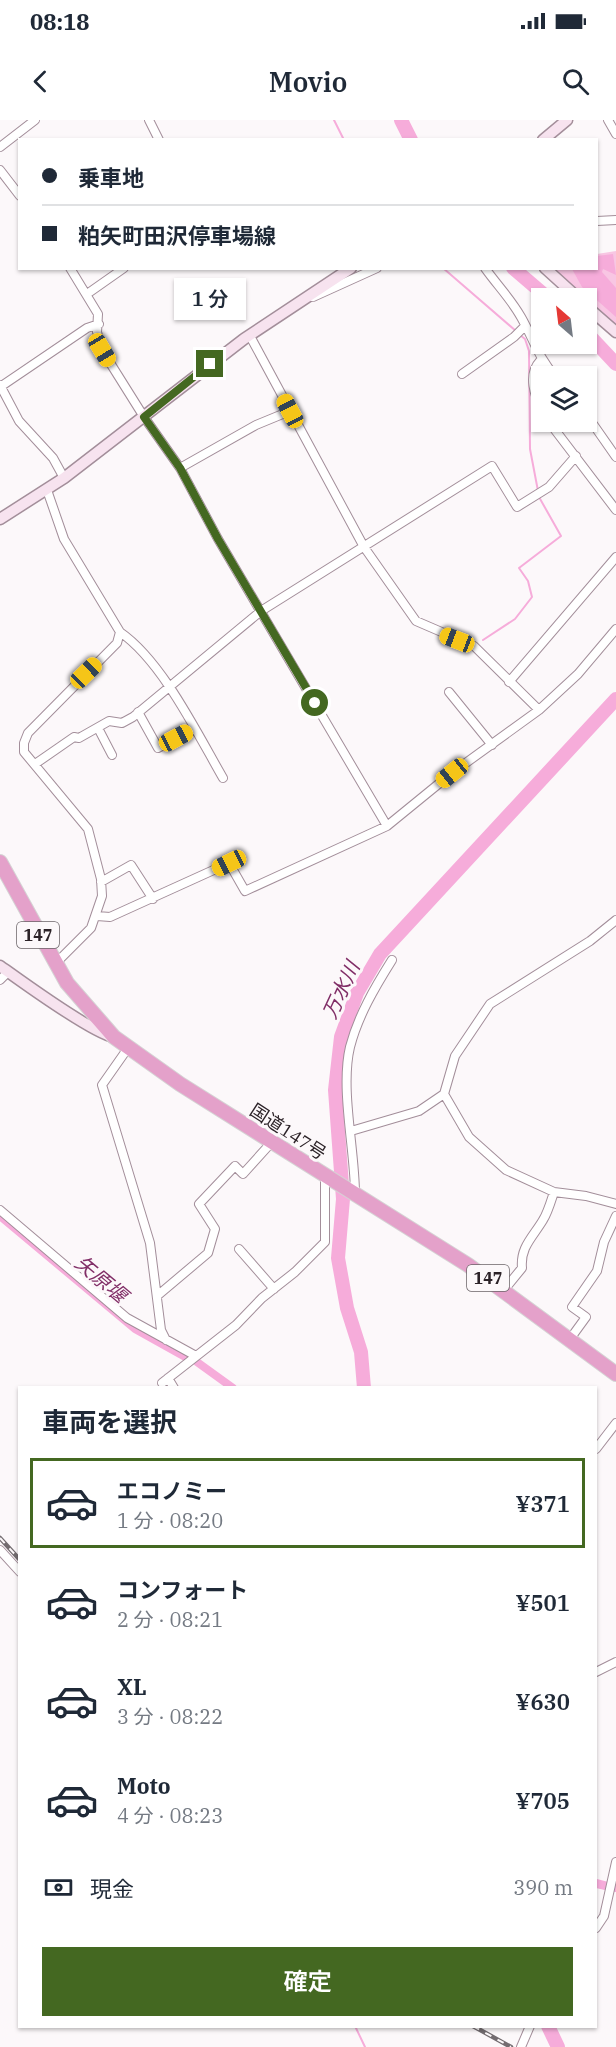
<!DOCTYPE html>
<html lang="ja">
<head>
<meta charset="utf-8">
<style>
	:root { --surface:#fff; --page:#f6f6f7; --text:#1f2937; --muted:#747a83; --line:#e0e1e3; --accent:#446821 }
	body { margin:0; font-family:"IBM Plex Serif","Noto Sans JP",serif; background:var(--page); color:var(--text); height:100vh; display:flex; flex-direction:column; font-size:22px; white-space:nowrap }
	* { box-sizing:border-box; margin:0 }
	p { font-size:20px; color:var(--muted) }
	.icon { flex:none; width:33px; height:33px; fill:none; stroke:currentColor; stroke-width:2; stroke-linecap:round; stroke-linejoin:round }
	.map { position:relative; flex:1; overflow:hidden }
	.side { position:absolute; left:18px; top:1266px; width:579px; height:642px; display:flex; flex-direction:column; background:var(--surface); border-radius:0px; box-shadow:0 2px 4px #0004 }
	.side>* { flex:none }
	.hud { position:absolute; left:18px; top:18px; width:580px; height:132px; border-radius:0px; box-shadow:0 2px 4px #0004; display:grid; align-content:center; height:132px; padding:0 24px; background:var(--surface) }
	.needle { width:39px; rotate:332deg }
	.tools { position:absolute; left:531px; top:168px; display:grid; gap:12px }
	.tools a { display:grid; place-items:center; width:66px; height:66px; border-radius:0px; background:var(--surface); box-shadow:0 2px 4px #0004; font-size:30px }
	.end { position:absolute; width:27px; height:27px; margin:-14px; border:8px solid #446821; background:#fff; box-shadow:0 0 0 3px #fff }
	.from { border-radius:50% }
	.bubble { position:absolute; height:42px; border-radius:0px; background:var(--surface); box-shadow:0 2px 4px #0004; font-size:20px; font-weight:600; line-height:42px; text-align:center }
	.car { position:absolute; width:18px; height:36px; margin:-18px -9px; border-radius:8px; box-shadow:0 0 4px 2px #0007; background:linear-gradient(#f5c518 24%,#345 0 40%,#f5c518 0 76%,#345 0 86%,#f5c518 0) }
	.hud b { display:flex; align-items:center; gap:21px; height:57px; font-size:22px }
	.hud b+b { border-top:2px solid var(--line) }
	.hud i { width:15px; height:15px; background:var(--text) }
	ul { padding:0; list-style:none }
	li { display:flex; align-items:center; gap:18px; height:90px; margin:0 12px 9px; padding:0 12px; border:3px solid transparent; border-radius:0px }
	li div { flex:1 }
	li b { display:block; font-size:22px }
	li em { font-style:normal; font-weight:600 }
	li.selected { border-color:var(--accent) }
	li>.icon { width:54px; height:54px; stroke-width:1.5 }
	h2 { padding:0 24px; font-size:27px; line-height:72px }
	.pay { display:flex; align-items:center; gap:15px; height:66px; padding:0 24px; font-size:22px }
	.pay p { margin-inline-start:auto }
	.button { display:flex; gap:12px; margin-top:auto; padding:12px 24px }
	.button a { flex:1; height:69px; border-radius:0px; background:var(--accent); color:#fff; font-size:24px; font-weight:600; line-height:69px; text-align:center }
	.status { display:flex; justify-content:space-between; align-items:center; height:42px; padding:0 30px; background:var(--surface); direction:ltr }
	.status svg { height:16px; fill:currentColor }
	header { display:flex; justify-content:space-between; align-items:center; height:78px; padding:0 24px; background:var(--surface); font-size:27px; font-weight:600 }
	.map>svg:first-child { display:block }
	.green { fill:#f8c6e3 }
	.water { fill:#f6acda }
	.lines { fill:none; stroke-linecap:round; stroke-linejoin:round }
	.stream { stroke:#f6acda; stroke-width:2 }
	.canal { stroke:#f6acda; stroke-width:8 }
	.river { stroke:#f6acda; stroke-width:14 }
	.street-casing { stroke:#a38e9a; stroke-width:10 }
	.secondary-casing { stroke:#a38e9a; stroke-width:13 }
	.highway-casing { stroke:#d5d3d4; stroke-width:16 }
	.street { stroke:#fff; stroke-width:8 }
	.secondary { stroke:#f7e3ef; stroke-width:10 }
	.highway { stroke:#e4a1ca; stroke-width:14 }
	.rail-casing { stroke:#736c70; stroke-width:4.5 }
	.rail { stroke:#fcf8fa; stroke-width:2; stroke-dasharray:7; stroke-linecap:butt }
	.route { stroke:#446821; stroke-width:8 }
	.labels { text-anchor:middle; stroke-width:6; stroke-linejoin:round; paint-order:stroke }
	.shield { fill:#fcf8fa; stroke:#6a6367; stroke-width:1.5 }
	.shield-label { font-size:16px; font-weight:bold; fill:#2c2328 }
	.street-label { font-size:18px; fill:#2c2328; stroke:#fcf8fa }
	.water-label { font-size:20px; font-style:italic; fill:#812e67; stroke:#fcf8fa }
</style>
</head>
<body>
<div class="status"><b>08:18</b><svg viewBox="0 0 49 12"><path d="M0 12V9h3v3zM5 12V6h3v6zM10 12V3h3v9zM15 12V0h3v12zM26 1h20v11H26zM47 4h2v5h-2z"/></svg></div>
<header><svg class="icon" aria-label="back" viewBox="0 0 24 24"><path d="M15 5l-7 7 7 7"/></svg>Movio<svg class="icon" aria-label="search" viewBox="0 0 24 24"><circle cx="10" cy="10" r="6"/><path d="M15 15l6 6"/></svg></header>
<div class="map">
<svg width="616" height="1927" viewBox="0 0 616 1927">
	<rect width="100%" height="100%" fill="#fcf8fa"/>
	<!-- green -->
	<path class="green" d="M616,131V206L551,149L597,148V134Z"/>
	<!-- water -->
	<path class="water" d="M613,134L616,155L603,149L602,152L616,168V197L582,167L572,149L597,148V136Z"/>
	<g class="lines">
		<!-- stream -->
		<path class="stream" d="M334,0L344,20
			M443,148L516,211
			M520,215L525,219L529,231L530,329L538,371
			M483,520L515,499L532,477L528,461L519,448L561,416L539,377
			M596,1767L605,1769
			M355,1906L365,1927"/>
		<!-- canal -->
		<path class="canal" d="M0,1096L135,1209L187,1238
			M197,1242L233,1268
			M596,1763L616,1768"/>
		<!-- river -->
		<path class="river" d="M401,0L411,20
			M513,148L548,178
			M586,212L616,244
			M364,1268L361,1232L347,1188L338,1138L343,1079L335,970L341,917L357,873L380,834L616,579
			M548,1906L558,1927"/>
		<!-- street casing -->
		<g class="street-casing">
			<path id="street" d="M149,0L159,20
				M608,0L616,14
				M0,27L35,0
				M0,50L20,76
				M597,101L616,100
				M70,148L98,194L97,212L102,230L144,297L180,348L218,419L387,706
				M485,148C497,165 511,179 521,197C533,218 539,239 555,256
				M87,174L124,148
				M313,177L377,148
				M250,216L364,427L416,501L474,526L539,590
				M540,241C527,255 535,276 542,292
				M462,254L514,217L525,206
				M0,265L19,301L53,338L64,358
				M0,267L87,208L99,204
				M586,294L616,337
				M549,302L616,390
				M180,348L256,305L290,291
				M47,370L64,419L120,512C162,541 197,613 223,658
				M509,562L616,437
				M449,572L492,625
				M138,592L158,628L194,609
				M98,608L112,635
				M35,644L74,617L79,618L109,601L122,603L133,597L261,491L492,346L517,387L549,367L576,336
				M101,762L131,745L153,779
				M97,796L110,797L229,743L245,771L387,706L452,653L539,590L578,554L616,509
				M55,844L91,808L102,776L101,759L88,709L24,632V623L28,613L117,523L120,512
				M0,860L8,852
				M128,928L102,965L150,1123L161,1210L166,1220
				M444,974L469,1017L506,1050L554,1072L586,1076L616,1084
				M351,1011L419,991L444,974L455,936L490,884L590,821L616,800
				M355,1074C355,1030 340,969 350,927C358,896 375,867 392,840
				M0,1090L127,1198L196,1236
				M239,1129L274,1169
				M504,1170L522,1148C520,1127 533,1117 543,1100C548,1092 551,1081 554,1072
				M157,1176L208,1133L215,1109L199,1084L235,1046L243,1054L271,1023
				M570,1219L586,1197L572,1187L597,1151L604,1122L616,1096
				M168,1258L174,1268
				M162,1263L236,1205L262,1178L295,1152L325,1122V1057
				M596,1329L616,1303
				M0,1430L20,1452
				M596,1552L616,1542
				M596,1808L604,1796L616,1742
				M521,1927L530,1906"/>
		</g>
		<!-- secondary casing -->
		<g class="secondary-casing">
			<path id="secondary" d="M543,20L567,0
				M545,148L578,178
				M586,186L616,212
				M0,399L64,358L244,219L351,148
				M0,846C21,861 92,913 114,917"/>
		</g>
		<!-- highway casing -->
		<g class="highway-casing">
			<path id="highway" d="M0,742L67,863L114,917L180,964L468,1145L616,1254"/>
		</g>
		<!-- street -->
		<use href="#street" class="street"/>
		<!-- secondary -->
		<use href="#secondary" class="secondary"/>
		<!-- highway -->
		<use href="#highway" class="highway"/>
		<!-- rail casing -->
		<g class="rail-casing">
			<path id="rail" d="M0,1418L20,1440
				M473,1906L511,1927"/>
		</g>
		<!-- rail -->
		<use href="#rail" class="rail"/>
	</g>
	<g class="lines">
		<!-- route -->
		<path class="route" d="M210,244L144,297L180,348L218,419L315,583"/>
	</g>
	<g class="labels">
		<!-- shield labels -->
		<g class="shield">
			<rect x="17" y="802" width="42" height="26" rx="4.5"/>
			<rect x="467" y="1145" width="42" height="26" rx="4.5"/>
		</g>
		<g class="shield-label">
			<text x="38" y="821">147</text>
			<text x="488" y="1164">147</text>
		</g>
		<!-- street labels -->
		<g class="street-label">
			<text transform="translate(288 1012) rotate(33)" y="6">国道147号</text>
		</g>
		<!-- water labels -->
		<g class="water-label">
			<text transform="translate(341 870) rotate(-65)" y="7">万水川</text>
			<text transform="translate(101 1159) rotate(40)" y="7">矢原堰</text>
		</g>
	</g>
</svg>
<div class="tools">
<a><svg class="needle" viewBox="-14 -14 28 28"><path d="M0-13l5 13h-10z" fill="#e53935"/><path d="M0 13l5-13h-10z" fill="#747a83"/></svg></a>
<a><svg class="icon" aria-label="layers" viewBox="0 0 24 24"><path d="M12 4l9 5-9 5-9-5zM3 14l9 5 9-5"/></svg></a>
</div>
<i class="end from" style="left:315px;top:583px"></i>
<i class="end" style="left:210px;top:244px"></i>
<div class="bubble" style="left:174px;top:158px;width:72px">1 分</div>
<i class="car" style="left:102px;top:230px;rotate:149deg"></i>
<i class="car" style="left:290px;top:291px;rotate:332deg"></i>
<i class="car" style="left:457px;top:520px;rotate:291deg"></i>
<i class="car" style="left:86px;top:553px;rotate:46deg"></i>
<i class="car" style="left:176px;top:618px;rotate:62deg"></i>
<i class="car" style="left:452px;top:653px;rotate:231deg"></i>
<i class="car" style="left:229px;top:743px;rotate:244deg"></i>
<div class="hud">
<b><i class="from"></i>乗車地</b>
<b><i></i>粕矢町田沢停車場線</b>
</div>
<section class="side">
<h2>車両を選択</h2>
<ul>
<li class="selected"><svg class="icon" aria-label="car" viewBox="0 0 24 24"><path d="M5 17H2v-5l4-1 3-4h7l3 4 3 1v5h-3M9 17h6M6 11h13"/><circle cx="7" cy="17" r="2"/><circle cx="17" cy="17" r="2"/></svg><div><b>エコノミー</b><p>1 分 · 08:20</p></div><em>¥371</em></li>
<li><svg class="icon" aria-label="car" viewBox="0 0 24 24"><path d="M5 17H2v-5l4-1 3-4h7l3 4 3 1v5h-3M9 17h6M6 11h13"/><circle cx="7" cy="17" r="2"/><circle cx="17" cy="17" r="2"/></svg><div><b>コンフォート</b><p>2 分 · 08:21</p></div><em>¥501</em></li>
<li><svg class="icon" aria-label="car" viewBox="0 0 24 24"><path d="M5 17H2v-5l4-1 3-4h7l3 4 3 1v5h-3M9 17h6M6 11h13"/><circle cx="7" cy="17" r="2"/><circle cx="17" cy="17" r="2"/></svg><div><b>XL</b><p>3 分 · 08:22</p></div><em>¥630</em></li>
<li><svg class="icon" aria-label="car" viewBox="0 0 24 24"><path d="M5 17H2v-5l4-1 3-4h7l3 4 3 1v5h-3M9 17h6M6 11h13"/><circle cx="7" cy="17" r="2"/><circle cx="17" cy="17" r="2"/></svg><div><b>Moto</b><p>4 分 · 08:23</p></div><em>¥705</em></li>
</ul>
<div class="pay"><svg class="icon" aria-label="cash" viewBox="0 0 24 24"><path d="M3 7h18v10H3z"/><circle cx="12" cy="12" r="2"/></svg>現金<p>390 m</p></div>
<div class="button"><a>確定</a></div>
</section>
</div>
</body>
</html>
